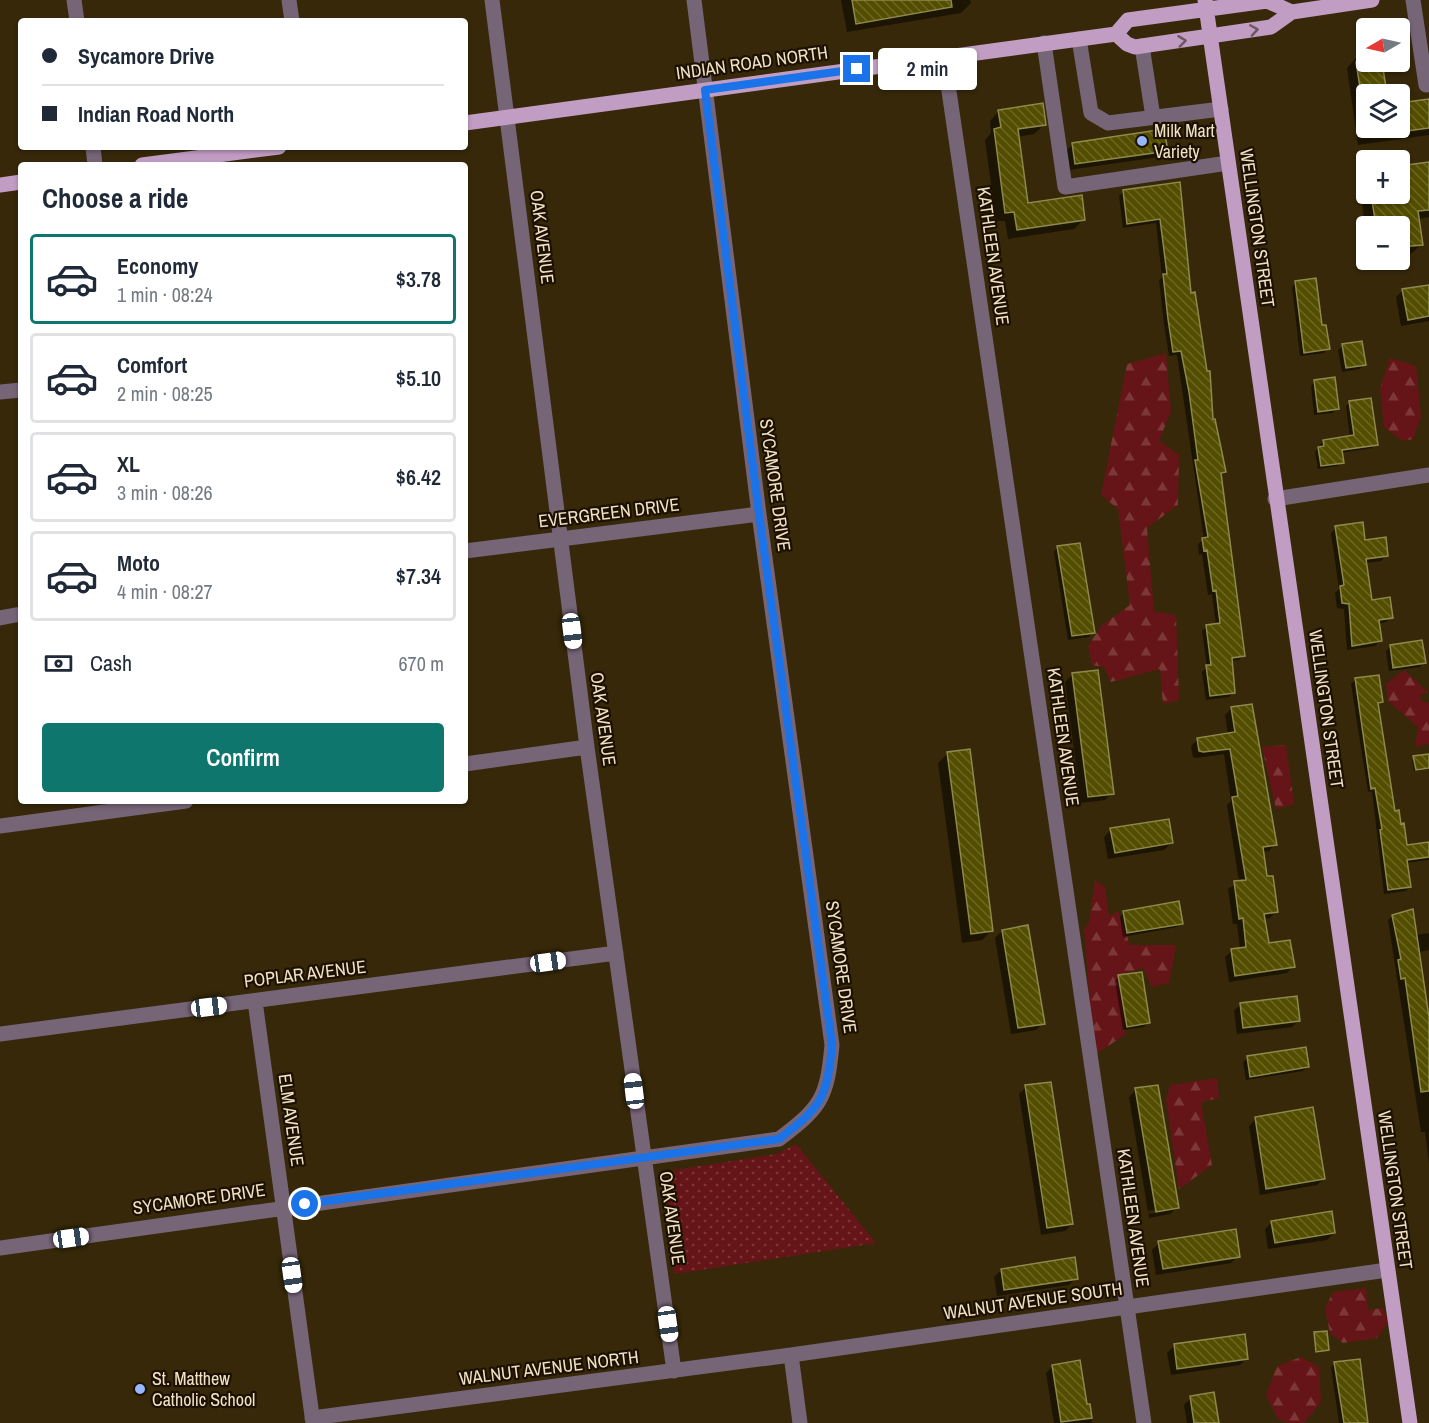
<!DOCTYPE html>
<html lang="en">
<head>
<meta charset="utf-8">
<style>
	:root { --surface:#fff; --page:#f2f2f3; --text:#1f2937; --muted:#747a83; --line:#e0e1e3; --accent:#0f766e }
	body { margin:0; font-family:"Archivo Narrow",sans-serif; background:var(--page); color:var(--text); height:100vh; display:flex; flex-direction:column; font-size:22px; white-space:nowrap }
	* { box-sizing:border-box; margin:0 }
	p { font-size:20px; color:var(--muted) }
	.icon { flex:none; width:33px; height:33px; fill:none; stroke:currentColor; stroke-width:2; stroke-linecap:round; stroke-linejoin:round }
	.map { position:relative; flex:1; overflow:hidden }
	.panel { position:absolute; left:18px; top:162px; width:450px; height:642px; display:flex; flex-direction:column; background:var(--surface); border-radius:6px; box-shadow:0 2px 4px #0004 }
	.panel>* { flex:none }
	.guide { position:absolute; left:18px; top:18px; width:450px; height:132px; border-radius:6px; box-shadow:0 2px 4px #0004; display:grid; align-content:center; height:132px; padding:0 24px; background:var(--surface) }
	.needle { width:39px; rotate:261deg }
	.controls { position:absolute; left:1356px; top:18px; display:grid; gap:12px }
	.controls a { display:grid; place-items:center; width:54px; height:54px; border-radius:6px; background:var(--surface); box-shadow:0 2px 4px #0004; font-size:30px }
	.end { position:absolute; width:27px; height:27px; margin:-14px; border:8px solid #1a73e8; background:#fff; box-shadow:0 0 0 3px #fff }
	.from { border-radius:50% }
	.bubble { position:absolute; height:42px; border-radius:6px; background:var(--surface); box-shadow:0 2px 4px #0004; font-size:20px; font-weight:600; line-height:42px; text-align:center }
	.car { position:absolute; width:18px; height:36px; margin:-18px -9px; border-radius:8px; box-shadow:0 0 4px 2px #0007; background:linear-gradient(#fff 24%,#345 0 40%,#fff 0 76%,#345 0 86%,#fff 0) }
	.guide b { display:flex; align-items:center; gap:21px; height:57px; font-size:22px }
	.guide b+b { border-top:2px solid var(--line) }
	.guide i { width:15px; height:15px; background:var(--text) }
	ul { padding:0; list-style:none }
	li { display:flex; align-items:center; gap:18px; height:90px; margin:0 12px 9px; padding:0 12px; border:3px solid var(--line); border-radius:6px }
	li div { flex:1 }
	li b { display:block; font-size:22px }
	li em { font-style:normal; font-weight:600 }
	li.on { border-color:var(--accent) }
	li>.icon { width:54px; height:54px; stroke-width:1.5 }
	h2 { padding:0 24px; font-size:27px; line-height:72px }
	.pay { display:flex; align-items:center; gap:15px; height:66px; padding:0 24px; font-size:22px }
	.pay p { margin-inline-start:auto }
	.primary-button { display:flex; gap:12px; margin-top:auto; padding:12px 24px }
	.primary-button a { flex:1; height:69px; border-radius:6px; background:var(--accent); color:#fff; font-size:24px; font-weight:600; line-height:69px; text-align:center }
	.map>svg:first-child { display:block }
	.forest { fill:url(#forest-firs) }
	.park { fill:url(#park-dots) }
	.shadow { fill:#0007; fill-rule:evenodd }
	.building { fill:url(#building-back-hatch); stroke:#8e894c; stroke-width:1.5 }
	.lines { fill:none; stroke-linecap:round; stroke-linejoin:round }
	.minor { stroke:#766477; stroke-width:15 }
	.major { stroke:#c19cc3; stroke-width:15 }
	.oneway { stroke:#6e5662 }
	.route { stroke:#1a73e8; stroke-width:8 }
	.poi-dot { fill:#95b7fd; stroke:#1c1100; stroke-width:2 }
	.labels { text-anchor:middle; stroke-width:4.5; stroke-linejoin:round; paint-order:stroke }
	.street-label { font-size:18px; fill:#f1e2c6; stroke:#1c1100 }
	.poi-label { font-size:18px; fill:#f1e2c6; stroke:#1c1100; text-anchor:start }
</style>
</head>
<body>
<div class="map">
<svg width="1429" height="1423" viewBox="0 0 1429 1423">
	<defs>
		<pattern id="forest-firs" width="22" height="20" patternUnits="userSpaceOnUse" patternTransform="scale(1.5)"><rect width="22" height="20" fill="#651517"/><path d="M5 1l3.5 6h-7zM16 11l3.5 6h-7z" fill="#7c3737"/></pattern>
		<pattern id="park-dots" width="8" height="8" patternUnits="userSpaceOnUse" patternTransform="scale(1.5)"><rect width="8" height="8" fill="#651517"/><path d="M2 2h.1M6 6h.1" fill="none" stroke="#7c3737" stroke-width="1.8" stroke-linecap="round"/></pattern>
		<pattern id="building-back-hatch" width="6" height="6" patternUnits="userSpaceOnUse" patternTransform="scale(1.5)"><rect width="6" height="6" fill="#534d00"/><path d="M-1 5l2 2M0 0l6 6M5-1l2 2" fill="none" stroke="#6c6624"/></pattern>
	</defs>
	<rect width="100%" height="100%" fill="#362809"/>
	<!-- forest -->
	<path class="forest" d="M1166,353L1171,411L1159,441L1179,455L1178,505L1147,528L1154,611L1176,615L1179,700L1163,704L1160,669L1111,682L1104,667L1092,665L1088,646L1102,625L1130,605L1118,509L1101,495L1127,364Z
		M1390,358L1416,366L1421,417L1413,439L1403,441L1384,427L1380,388Z
		M1404,670L1428,692L1420,695L1421,701L1429,703V744L1415,747L1418,727L1388,701L1386,684Z
		M1286,745L1294,804L1276,809L1262,747Z
		M1095,880L1105,887L1109,916L1118,911L1130,945H1176L1169,983L1152,987L1143,968L1119,975L1125,1035L1094,1055L1084,929L1089,923Z
		M1217,1078L1219,1098L1201,1102L1212,1165L1179,1189L1166,1100L1170,1085Z
		M1366,1288L1368,1310L1383,1308L1388,1322L1377,1338L1343,1343L1330,1333L1325,1308L1333,1292Z
		M1301,1357L1319,1367L1321,1402L1304,1423H1288L1278,1419L1266,1395L1277,1366Z"/>
	<!-- park -->
	<path class="park" d="M796,1144L876,1243L674,1274L664,1200V1183L674,1170L776,1154Z"/>
	<!-- shadow -->
	<path class="shadow" d="M841,0H970L971,3L961,13L847,32Z
		M1366,57V62H1380L1385,94H1366V128H1400V105L1429,100V135L1358,145L1347,68L1356,58Z
		M999,111L1044,125L1034,134L1017,137L1026,205L1084,219L1074,229L1008,239L1005,221H996L985,140L991,133L990,121Z
		M1073,144L1166,150L1159,157L1069,170L1066,151Z
		M1429,163V217L1418,219L1422,244L1412,253L1400,255V226H1366V232L1359,181L1366,174V194H1400V167Z
		M1178,184L1190,295L1212,421L1224,472L1220,476L1244,655L1239,660L1230,661L1234,692L1229,697L1206,700L1202,672L1207,667L1202,631L1206,627L1216,625L1212,594L1208,595L1202,554L1199,555L1198,544L1204,539L1177,355L1169,356L1164,324L1159,280L1162,277L1156,223L1123,228L1119,196L1124,191Z
		M1296,283L1321,327L1328,348L1324,353L1300,356L1292,287Z
		M1429,287V321L1401,326L1396,297L1403,290Z
		M1343,346L1364,365L1360,369L1342,372L1338,350Z
		M1315,381L1338,408L1333,413L1314,415L1311,386Z
		M1349,403L1376,444L1372,448L1341,453L1342,462L1338,466L1318,469L1315,452L1323,441L1350,437L1346,406Z
		M1336,528L1387,555L1381,561L1366,563L1371,602L1392,617L1386,622L1378,624L1380,641L1375,646L1347,650L1344,609L1337,608L1335,593L1339,589L1331,533Z
		M1058,547L1093,632L1089,637L1068,640L1054,552Z
		M1391,646L1424,662L1420,667L1389,671L1386,651Z
		M1072,675L1112,793L1105,800L1081,803L1065,682Z
		M1355,680L1382,701L1377,706L1394,812L1406,846L1429,843V860L1406,863L1410,886L1406,891L1384,894L1372,791L1368,792L1351,684Z
		M1251,706L1275,844L1269,851L1262,852L1266,878L1277,911L1270,918L1264,919L1268,945L1293,966L1287,973L1229,982L1225,957L1232,951L1240,949L1237,924H1233L1228,889L1239,882L1227,805L1231,801L1224,754L1196,758L1193,757L1191,746L1198,739L1228,735L1225,715L1231,709Z
		M948,753L992,930L982,940L962,943L938,763Z
		M1429,755V769L1414,771L1412,760Z
		M1111,830L1171,843L1164,850L1108,859L1104,837Z
		M1124,912L1181,923L1177,927L1123,937L1120,917Z
		M1393,916L1416,935L1429,933V950L1419,952L1429,1020V1164L1425,1132H1421L1388,920Z
		M1002,931L1043,1023L1036,1030L1011,1034L995,938Z
		M1119,977L1149,1022L1144,1027L1123,1030L1115,981Z
		M1241,1004L1299,1020L1292,1027L1237,1034L1234,1011Z
		M1248,1058L1308,1067L1303,1071L1246,1080L1243,1062Z
		M1026,1087L1072,1224L1065,1231L1041,1235L1019,1094Z
		M1136,1090L1177,1207L1170,1214L1149,1218L1129,1097ZM1171,1207V1210L1149,1214L1148,1211Z
		M1256,1119L1324,1179L1317,1185L1260,1195L1249,1126Z
		M1272,1222L1334,1233L1327,1240L1268,1249L1265,1229Z
		M1159,1243L1238,1256L1231,1263L1156,1275L1152,1250Z
		M1001,1270L1076,1278L1069,1285L997,1296L994,1277Z
		M1315,1334L1328,1350L1326,1351L1315,1353Z
		M1174,1346L1247,1358L1240,1365L1171,1375L1167,1353Z
		M1335,1363L1361,1368L1367,1423H1339L1331,1367Z
		M1053,1366L1085,1406H1089L1092,1423H1054L1046,1373Z
		M1191,1398L1218,1423H1187L1184,1405Z"/>
	<!-- building -->
	<path class="building" d="M852,0H951L952,7L856,24Z
		M1356,62H1382L1387,94H1361Z
		M1429,99V128L1400,132V103Z
		M1043,103L1046,125L1018,129L1028,203L1082,195L1085,220L1017,230L1014,212L1005,213L994,129L1001,127L998,110Z
		M1164,129L1168,151L1075,164L1072,143Z
		M1429,162V210L1418,211L1423,245L1400,247V226H1376L1371,194H1400V166Z
		M1180,182L1191,293L1195,292L1207,371H1210L1213,419H1215L1226,472L1221,473L1245,656L1232,658L1235,693L1210,696L1206,665H1211L1206,625L1220,623L1216,590L1213,591L1207,550L1204,551L1202,538L1208,537L1195,460H1198L1189,392L1181,351L1173,352L1168,319L1163,274H1167L1160,219L1127,224L1123,190Z
		M1316,278L1322,325H1326L1330,349L1304,353L1295,281Z
		M1429,285V316L1408,320L1402,289Z
		M1362,341L1366,365L1346,368L1342,344Z
		M1335,377L1339,409L1318,412L1314,380Z
		M1371,398L1378,445L1342,450L1344,463L1321,466L1318,447L1324,446L1323,440L1354,435L1349,401Z
		M1363,522L1365,540L1386,537L1388,556L1366,559L1372,600L1390,597L1393,618L1379,620L1382,641L1352,646L1349,604L1342,603L1340,586L1344,585L1335,526Z
		M1080,543L1095,633L1072,636L1057,546Z
		M1422,640L1426,663L1393,668L1390,645Z
		M1098,670L1114,794L1088,797L1072,673Z
		M1379,675L1383,702L1378,703L1395,811L1399,810L1401,824L1404,823L1407,845L1429,842V857L1407,860L1411,887L1388,890L1380,830L1382,829L1375,788L1371,789L1355,678Z
		M1252,704L1277,845L1263,847L1267,876H1273L1278,912L1264,914L1269,943L1290,940L1295,967L1235,976L1231,949L1246,947L1243,918L1239,919L1234,881L1246,880L1232,797L1238,796L1230,749L1203,752L1199,751L1197,738L1235,732L1231,707Z
		M970,749L993,931L971,934L947,752Z
		M1429,754V768L1416,770L1413,756Z
		M1169,819L1173,843L1115,853L1110,828Z
		M1179,901L1183,924L1127,933L1123,911Z
		M1413,909L1429,1017V1091L1421,1092L1405,978L1401,979L1398,960L1401,959L1392,915Z
		M1028,925L1045,1024L1018,1028L1002,930Z
		M1142,972L1150,1023L1127,1027L1118,975Z
		M1297,996L1300,1021L1243,1028L1240,1003Z
		M1306,1047L1309,1067L1250,1077L1247,1056Z
		M1051,1082L1073,1224L1047,1228L1025,1085Z
		M1158,1085L1179,1208L1156,1212L1135,1088Z
		M1313,1107L1325,1179L1266,1189L1255,1117Z
		M1332,1211L1335,1233L1275,1243L1271,1221Z
		M1236,1229L1240,1257L1163,1269L1158,1241Z
		M1075,1257L1078,1279L1004,1290L1001,1269Z
		M1327,1331L1329,1350L1316,1352L1314,1332Z
		M1245,1334L1248,1359L1177,1369L1174,1344Z
		M1360,1359L1368,1423H1344L1334,1362Z
		M1080,1360L1087,1404H1090L1092,1418L1061,1422L1052,1365Z
		M1214,1392L1219,1423H1194L1190,1396Z"/>
	<g class="lines">
		<!-- minor -->
		<path class="minor" d="M74,0L77,21
			M289,0L292,21
			M492,0L587,747L674,1371
			M1413,0L1426,85
			M1079,39L1091,113L1108,123L1221,109
			M1044,43L1065,187L1228,163
			M1142,46L1153,117
			M944,57L1144,1423
			M93,147L95,165
			M0,392L21,390
			M1275,499L1429,475
			M465,551L759,514
			M0,618L21,614
			M465,764L587,747
			M0,826L186,801
			M255,1001L313,1423
			M0,1034L616,953
			M0,1248L779,1139C821,1107 827,1099 832,1045L759,514L694,0
			M791,1355L800,1423
			M312,1418L791,1355L1387,1270"/>
		<!-- major -->
		<path class="major" d="M1205,0L1410,1423
			M1116,34L1127,44L1135,47L1271,27L1292,12L1372,0
			M465,123L1116,34L1128,20L1267,1L1292,12
			M142,165L279,147
			M0,185L21,182"/>
	</g>
	<!-- one-way arrows -->
	<defs><path id="oneway-chevron" d="M-2-3.5L2.5 0L-2 3.5" fill="none" stroke-width="1.6" stroke-linecap="round" stroke-linejoin="round" transform="scale(1.5)"/></defs>
	<g class="oneway">
		<use href="#oneway-chevron" transform="translate(1254 30) rotate(-9)"/>
		<use href="#oneway-chevron" transform="translate(1182 41) rotate(-7)"/>
	</g>
	<g class="lines">
		<!-- route -->
		<path class="route" d="M305,1204L779,1139C821,1107 827,1099 832,1045L759,514L705,90L857,69"/>
	</g>
	<!-- markers -->
	<g class="poi-dot">
		<circle cx="1142" cy="141" r="6"/>
		<circle cx="140" cy="1389" r="6"/>
	</g>
	<g class="labels">
		<!-- street labels -->
		<g class="street-label">
			<text transform="translate(752 63) rotate(-8)" y="6">INDIAN ROAD NORTH</text>
			<text transform="translate(1257 228) rotate(82)" y="6">WELLINGTON STREET</text>
			<text transform="translate(542 237) rotate(83)" y="6">OAK AVENUE</text>
			<text transform="translate(993 256) rotate(82)" y="6">KATHLEEN AVENUE</text>
			<text transform="translate(775 485) rotate(82)" y="6">SYCAMORE DRIVE</text>
			<text transform="translate(609 513) rotate(-7)" y="6">EVERGREEN DRIVE</text>
			<text transform="translate(1326 709) rotate(82)" y="6">WELLINGTON STREET</text>
			<text transform="translate(603 719) rotate(82)" y="6">OAK AVENUE</text>
			<text transform="translate(1063 737) rotate(82)" y="6">KATHLEEN AVENUE</text>
			<text transform="translate(841 967) rotate(82)" y="6">SYCAMORE DRIVE</text>
			<text transform="translate(305 974) rotate(-7)" y="6">POPLAR AVENUE</text>
			<text transform="translate(291 1120) rotate(82)" y="6">ELM AVENUE</text>
			<text transform="translate(1395 1190) rotate(82)" y="6">WELLINGTON STREET</text>
			<text transform="translate(199 1199) rotate(-8)" y="6">SYCAMORE DRIVE</text>
			<text transform="translate(672 1218) rotate(82)" y="6">OAK AVENUE</text>
			<text transform="translate(1133 1218) rotate(82)" y="6">KATHLEEN AVENUE</text>
			<text transform="translate(1033 1301) rotate(-8)" y="6">WALNUT AVENUE SOUTH</text>
			<text transform="translate(549 1368) rotate(-7)" y="6">WALNUT AVENUE NORTH</text>
		</g>
		<!-- poi labels -->
		<g class="poi-label">
			<text x="1154" y="137">Milk Mart<tspan x="1154" dy="21">Variety</tspan></text>
			<text x="152" y="1385">St. Matthew<tspan x="152" dy="21">Catholic School</tspan></text>
		</g>
	</g>
</svg>
<div class="controls">
<a><svg class="needle" viewBox="-14 -14 28 28"><path d="M0-13l5 13h-10z" fill="#e53935"/><path d="M0 13l5-13h-10z" fill="#747a83"/></svg></a>
<a><svg class="icon" aria-label="layers" viewBox="0 0 24 24"><path d="M12 4l9 5-9 5-9-5zM3 14l9 5 9-5"/></svg></a>
<a>+</a>
<a>−</a>
</div>
<i class="end from" style="left:305px;top:1204px"></i>
<i class="end" style="left:857px;top:69px"></i>
<div class="bubble" style="left:878px;top:48px;width:99px">2 min</div>
<i class="car" style="left:572px;top:631px;rotate:173deg"></i>
<i class="car" style="left:548px;top:962px;rotate:82deg"></i>
<i class="car" style="left:209px;top:1007px;rotate:83deg"></i>
<i class="car" style="left:634px;top:1091px;rotate:353deg"></i>
<i class="car" style="left:71px;top:1238px;rotate:82deg"></i>
<i class="car" style="left:292px;top:1275px;rotate:172deg"></i>
<i class="car" style="left:668px;top:1324px;rotate:172deg"></i>
<div class="guide">
<b><i class="from"></i>Sycamore Drive</b>
<b><i></i>Indian Road North</b>
</div>
<section class="panel">
<h2>Choose a ride</h2>
<ul>
<li class="on"><svg class="icon" aria-label="car" viewBox="0 0 24 24"><path d="M5 17H2v-5l4-1 3-4h7l3 4 3 1v5h-3M9 17h6M6 11h13"/><circle cx="7" cy="17" r="2"/><circle cx="17" cy="17" r="2"/></svg><div><b>Economy</b><p>1 min · 08:24</p></div><em>$3.78</em></li>
<li><svg class="icon" aria-label="car" viewBox="0 0 24 24"><path d="M5 17H2v-5l4-1 3-4h7l3 4 3 1v5h-3M9 17h6M6 11h13"/><circle cx="7" cy="17" r="2"/><circle cx="17" cy="17" r="2"/></svg><div><b>Comfort</b><p>2 min · 08:25</p></div><em>$5.10</em></li>
<li><svg class="icon" aria-label="car" viewBox="0 0 24 24"><path d="M5 17H2v-5l4-1 3-4h7l3 4 3 1v5h-3M9 17h6M6 11h13"/><circle cx="7" cy="17" r="2"/><circle cx="17" cy="17" r="2"/></svg><div><b>XL</b><p>3 min · 08:26</p></div><em>$6.42</em></li>
<li><svg class="icon" aria-label="car" viewBox="0 0 24 24"><path d="M5 17H2v-5l4-1 3-4h7l3 4 3 1v5h-3M9 17h6M6 11h13"/><circle cx="7" cy="17" r="2"/><circle cx="17" cy="17" r="2"/></svg><div><b>Moto</b><p>4 min · 08:27</p></div><em>$7.34</em></li>
</ul>
<div class="pay"><svg class="icon" aria-label="cash" viewBox="0 0 24 24"><path d="M3 7h18v10H3z"/><circle cx="12" cy="12" r="2"/></svg>Cash<p>670 m</p></div>
<div class="primary-button"><a>Confirm</a></div>
</section>
</div>
</body>
</html>
